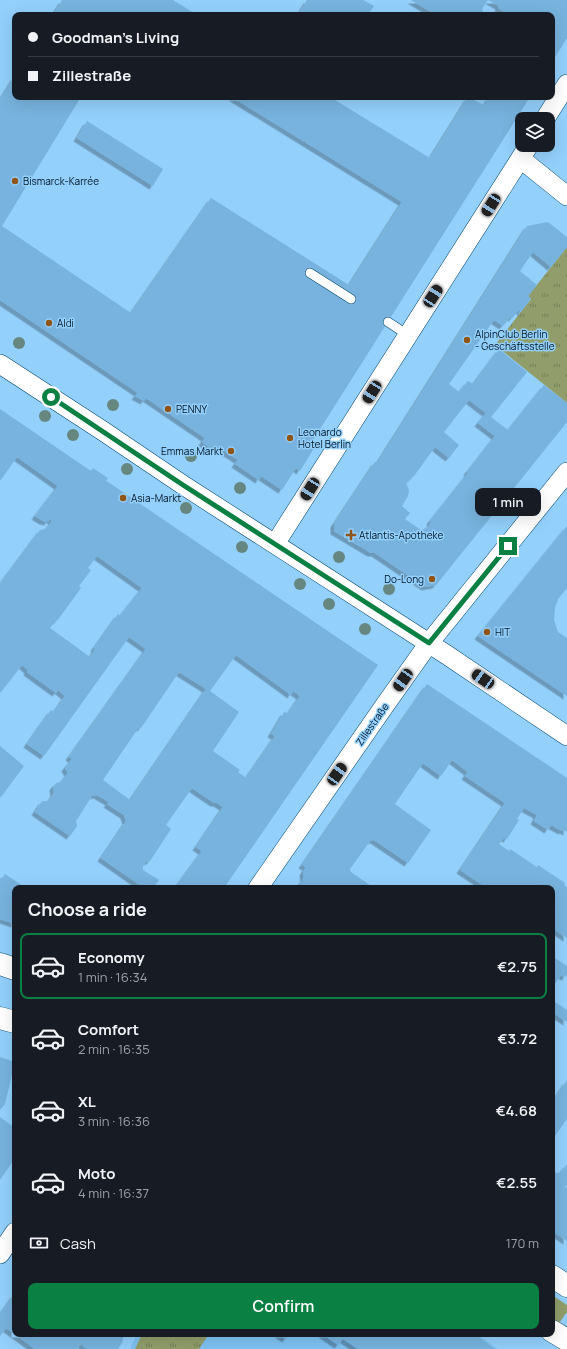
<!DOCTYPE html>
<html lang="en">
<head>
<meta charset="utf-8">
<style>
	:root { --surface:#171b24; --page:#20242c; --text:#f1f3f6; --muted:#9ea1a6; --line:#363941; --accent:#0b8043 }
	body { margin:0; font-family:Manrope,sans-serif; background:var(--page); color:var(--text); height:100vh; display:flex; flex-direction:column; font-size:15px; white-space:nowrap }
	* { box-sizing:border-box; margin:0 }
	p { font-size:13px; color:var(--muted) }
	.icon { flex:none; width:22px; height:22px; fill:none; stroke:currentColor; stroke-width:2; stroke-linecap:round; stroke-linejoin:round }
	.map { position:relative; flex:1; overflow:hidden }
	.panel { position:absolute; left:12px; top:885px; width:543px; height:452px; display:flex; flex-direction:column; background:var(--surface); border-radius:8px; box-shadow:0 4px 16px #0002 }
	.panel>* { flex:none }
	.hud { position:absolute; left:12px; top:12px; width:543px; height:88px; border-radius:8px; box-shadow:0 4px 16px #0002; display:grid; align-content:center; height:88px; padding:0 16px; background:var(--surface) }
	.tools { position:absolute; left:515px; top:112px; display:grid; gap:8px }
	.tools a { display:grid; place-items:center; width:40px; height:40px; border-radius:8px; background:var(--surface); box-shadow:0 4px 16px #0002; font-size:20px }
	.end { position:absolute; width:18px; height:18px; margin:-9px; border:5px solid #0b8043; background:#fff; box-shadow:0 0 0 2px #fff }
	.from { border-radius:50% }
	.bubble { position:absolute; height:28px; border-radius:8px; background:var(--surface); box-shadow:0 4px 16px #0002; font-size:13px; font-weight:600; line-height:28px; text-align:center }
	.car { position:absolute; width:12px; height:24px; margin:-12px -6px; border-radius:5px; box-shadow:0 0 3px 1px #0007; background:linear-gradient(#222 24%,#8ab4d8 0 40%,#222 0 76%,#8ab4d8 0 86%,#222 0) }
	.hud b { display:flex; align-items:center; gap:14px; height:38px; font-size:15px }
	.hud b+b { border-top:1px solid var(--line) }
	.hud i { width:10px; height:10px; background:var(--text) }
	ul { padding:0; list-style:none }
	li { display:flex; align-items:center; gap:12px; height:66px; margin:0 8px 6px; padding:0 8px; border:2px solid transparent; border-radius:8px }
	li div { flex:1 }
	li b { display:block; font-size:15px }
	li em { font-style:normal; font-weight:600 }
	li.on { border-color:var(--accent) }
	li>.icon { width:36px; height:36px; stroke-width:1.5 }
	h2 { padding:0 16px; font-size:18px; line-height:48px }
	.pay { display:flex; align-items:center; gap:10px; height:44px; padding:0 16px; font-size:15px }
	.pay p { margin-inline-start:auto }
	.action { display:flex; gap:8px; margin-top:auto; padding:8px 16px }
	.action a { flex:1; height:46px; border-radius:8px; background:var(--accent); color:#fff; font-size:16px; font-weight:600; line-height:46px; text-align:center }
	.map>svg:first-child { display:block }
	.built { fill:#7fc2f3 }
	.grass { fill:#919e6b }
	.park { fill:url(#park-tufts) }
	.building { fill:#77b3de; fill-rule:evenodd; filter:url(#shadow) }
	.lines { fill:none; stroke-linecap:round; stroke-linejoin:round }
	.service-casing { stroke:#01486d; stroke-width:10 }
	.minor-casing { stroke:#01486d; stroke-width:20 }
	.tertiary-casing { stroke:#01486d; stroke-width:23 }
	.service { stroke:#fff; stroke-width:9 }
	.minor { stroke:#fff; stroke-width:19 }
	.tertiary { stroke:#fff; stroke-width:22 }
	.tree { fill:#668780 }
	.route { stroke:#0b8043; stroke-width:5 }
	.poi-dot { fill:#915417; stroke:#93d0fc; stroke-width:1.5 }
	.labels { text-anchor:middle; stroke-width:3; stroke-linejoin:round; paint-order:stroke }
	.poi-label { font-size:10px; fill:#001423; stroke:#93d0fc; text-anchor:start }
	.street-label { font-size:10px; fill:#001423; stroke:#93d0fc }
</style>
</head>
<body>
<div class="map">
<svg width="567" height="1349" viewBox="0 0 567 1349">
	<defs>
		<pattern id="park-tufts" width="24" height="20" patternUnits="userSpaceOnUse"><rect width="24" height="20" fill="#919e6b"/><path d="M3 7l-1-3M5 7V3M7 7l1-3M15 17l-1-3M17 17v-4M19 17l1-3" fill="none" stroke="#748058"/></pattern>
		<filter id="shadow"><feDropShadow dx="-3.5" dy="3.5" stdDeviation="0" flood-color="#0004"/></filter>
	</defs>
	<rect width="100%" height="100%" fill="#93d0fc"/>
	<!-- built -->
	<path class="built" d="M137,1334H476L498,1349H130Z"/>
	<!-- grass -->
	<path class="grass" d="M552,1295L567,1305V1312L559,1323L552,1318Z"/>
	<!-- park -->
	<path class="park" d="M567,247V403L495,345L531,299L528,296Z
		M142,1334H209L199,1349H135Z"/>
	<!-- building -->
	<path class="building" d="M62,0H173L197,15H53Z
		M307,0H363L374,6L370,12L374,15H298Z
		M411,0H567V38L552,62V15H509L498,8L499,6L488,0L482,9L483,11L481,15H436Z
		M15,76V97H81L2,226L131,313L211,198L349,285L402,202L232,97H330L430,158L468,97L484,105L489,97H530L310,445L314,448L300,471L296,468L282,490L261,476L259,480L235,464L238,460L215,445L214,444L211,449L202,442L205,438L146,398L144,401L135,396L138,393L0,300V100Z
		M87,121L163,169L153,186L77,138Z
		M548,222L567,237V247L551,267L533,252L520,271L537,285L528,296L531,298L521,312L519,310L512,318L510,317L503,326L494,320L449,384L459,392L468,381L473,384L499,349L527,372L491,417L508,430L544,385L567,403V422L436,585L425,587L375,553H371L334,531V524L375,462H378L381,457L527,226ZM469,400L486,413L478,423L495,436L467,472L468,473L430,521L431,522L428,527L421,530L405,519L410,513L402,506L408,496L409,490L406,483L414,476L435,447L449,458L459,445L444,432Z
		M0,409L91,471L93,468L108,478L106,481L108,482L378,665L224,888H175L202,851L196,847L223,807L217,803H214L192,788L166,825L171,829L150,861L146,862L143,866V870L159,880L153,888H144L101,858L126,821L124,815L107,804L109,802L97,795L92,796L76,821L77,826L70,836L35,812L42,801H49L54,793L53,787L56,783L61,782L68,773L65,768L72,759L69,757L146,649L129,637L44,756L27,744L51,710L54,712L65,696L58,690L56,693L27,672L28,670L22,665L1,692L0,691V584L40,530L46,529L52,521L49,519L48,522L43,521L35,516L58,486L17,457L0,481ZM97,556L142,588L120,616L118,614L94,648L95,649L90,657L50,628L56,620L57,621L81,588L79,586L91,570L88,568ZM236,655L291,695L293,691L300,696L288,713L284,712L271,734L275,736L246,778L238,772L240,770L213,751L239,712L210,691ZM179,672L206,689L130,800L103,780L139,727L141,728Z
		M567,526V588L558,599L555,608L554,620L558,632L567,638V696L478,636Z
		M427,684L567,778V832L563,830L562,831L551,825L548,830L534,821L537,815L524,808L517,819L519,820L507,839L504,838L499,844L509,851L510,849L537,867L538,865L565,883L564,885L567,887V938L552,928V888H487L460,870L505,803L465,776L468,772L452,760L441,776L423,763L395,804L431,830L408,863L374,840L370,841L350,869L351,872L374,888H297L304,878L303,872L306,867L302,865Z
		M0,746L24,766L1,797L0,796Z
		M5,874L26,888H15V924L0,919V882Z
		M552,956L567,966V975L565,977L561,975L552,988Z
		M552,1000L567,1010V1022L552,1012Z
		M0,1057L15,1062L5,1104L0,1110Z
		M567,1080V1119L552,1140V1103Z
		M0,1117L15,1128V1158L0,1180Z
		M567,1164V1185L565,1187L567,1188V1241L552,1231V1170L557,1173L561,1172Z
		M15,1293V1334H124L122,1343L118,1349H87L81,1344L77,1349H35L6,1328L0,1336V1314Z
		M278,1334H289L286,1339Z
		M322,1334H474L495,1349H358L343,1339L338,1345Z"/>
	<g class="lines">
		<!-- service casing -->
		<g class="service-casing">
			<path id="service" d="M310,273L351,299
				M388,322L408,335"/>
		</g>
		<!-- minor casing -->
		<g class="minor-casing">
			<path id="minor" d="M545,119L567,84
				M521,159L567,196
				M0,364L103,431L183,485L447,655L567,736
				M275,544L529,145
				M258,888L385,705L429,643L567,472
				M0,1254L15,1232"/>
		</g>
		<!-- tertiary casing -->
		<g class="tertiary-casing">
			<path id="tertiary" d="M0,964L15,969
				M0,1018L15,1022
				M552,1276L567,1286
				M552,1331L567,1340"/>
		</g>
		<!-- service -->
		<use href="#service" class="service"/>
		<!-- minor -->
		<use href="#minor" class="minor"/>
		<!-- tertiary -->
		<use href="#tertiary" class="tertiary"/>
	</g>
	<!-- trees -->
	<g class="tree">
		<circle cx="19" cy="343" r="6"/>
		<circle cx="113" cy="405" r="6"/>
		<circle cx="45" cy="416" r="6"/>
		<circle cx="73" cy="435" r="6"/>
		<circle cx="191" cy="456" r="6"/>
		<circle cx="127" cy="469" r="6"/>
		<circle cx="240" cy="488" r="6"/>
		<circle cx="186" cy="508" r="6"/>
		<circle cx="242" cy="547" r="6"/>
		<circle cx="339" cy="557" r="6"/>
		<circle cx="300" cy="584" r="6"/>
		<circle cx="389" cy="589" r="6"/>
		<circle cx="329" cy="604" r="6"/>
		<circle cx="365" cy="629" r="6"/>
	</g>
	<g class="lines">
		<!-- route -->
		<path class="route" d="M51,397L183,485L429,643L508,546"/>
	</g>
	<!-- markers -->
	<g class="poi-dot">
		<circle cx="15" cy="181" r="4"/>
		<circle cx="49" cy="323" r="4"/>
		<circle cx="467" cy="340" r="4"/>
		<circle cx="168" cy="409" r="4"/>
		<circle cx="290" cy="438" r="4"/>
		<circle cx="231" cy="451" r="4"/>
		<circle cx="123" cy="498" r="4"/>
		<path d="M349 529h4v4h4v4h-4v4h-4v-4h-4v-4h4z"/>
		<circle cx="432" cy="579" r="4"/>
		<circle cx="487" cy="632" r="4"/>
	</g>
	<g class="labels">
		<!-- poi labels -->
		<g class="poi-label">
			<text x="23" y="185">Bismarck-Karrée</text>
			<text x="57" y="327">Aldi</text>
			<text x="475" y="338">AlpinClub Berlin<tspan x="475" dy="12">- Geschäftsstelle</tspan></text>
			<text x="176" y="413">PENNY</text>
			<text x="298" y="436">Leonardo<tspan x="298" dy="12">Hotel Berlin</tspan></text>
			<text x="223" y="455" text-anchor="end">Emmas Markt</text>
			<text x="131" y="502">Asia-Markt</text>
			<text x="359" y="539">Atlantis-Apotheke</text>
			<text x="424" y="583" text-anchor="end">Do-Long</text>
			<text x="495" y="636">HIT</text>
		</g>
		<!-- street labels -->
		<g class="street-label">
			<text transform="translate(372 724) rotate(-55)" y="4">Zillestraße</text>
		</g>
	</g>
</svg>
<div class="tools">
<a><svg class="icon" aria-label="layers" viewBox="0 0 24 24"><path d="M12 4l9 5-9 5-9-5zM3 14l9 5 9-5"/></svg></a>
</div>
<i class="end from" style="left:51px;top:397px"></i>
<i class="end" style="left:508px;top:546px"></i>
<div class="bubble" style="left:475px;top:488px;width:66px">1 min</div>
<i class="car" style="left:491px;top:205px;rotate:212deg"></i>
<i class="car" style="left:433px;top:296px;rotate:33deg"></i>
<i class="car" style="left:372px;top:392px;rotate:212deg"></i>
<i class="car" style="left:310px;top:489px;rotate:212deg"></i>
<i class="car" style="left:483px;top:679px;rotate:304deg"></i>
<i class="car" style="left:403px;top:680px;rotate:215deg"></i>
<i class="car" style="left:337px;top:774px;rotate:35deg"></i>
<div class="hud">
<b><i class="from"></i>Goodman's Living</b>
<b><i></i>Zillestraße</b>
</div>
<section class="panel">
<h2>Choose a ride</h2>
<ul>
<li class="on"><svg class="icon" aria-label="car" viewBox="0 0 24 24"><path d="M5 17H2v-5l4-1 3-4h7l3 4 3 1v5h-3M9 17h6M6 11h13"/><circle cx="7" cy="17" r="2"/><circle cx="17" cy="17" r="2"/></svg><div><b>Economy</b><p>1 min · 16:34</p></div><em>€2.75</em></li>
<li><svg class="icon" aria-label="car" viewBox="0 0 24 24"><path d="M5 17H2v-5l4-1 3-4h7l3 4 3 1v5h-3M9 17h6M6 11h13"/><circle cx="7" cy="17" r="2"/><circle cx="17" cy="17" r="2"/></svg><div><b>Comfort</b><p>2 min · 16:35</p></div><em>€3.72</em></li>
<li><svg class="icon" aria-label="car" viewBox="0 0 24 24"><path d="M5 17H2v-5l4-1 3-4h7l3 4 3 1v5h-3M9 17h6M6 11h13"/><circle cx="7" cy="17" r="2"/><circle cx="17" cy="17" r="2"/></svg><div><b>XL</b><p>3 min · 16:36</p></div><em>€4.68</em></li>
<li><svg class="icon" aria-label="car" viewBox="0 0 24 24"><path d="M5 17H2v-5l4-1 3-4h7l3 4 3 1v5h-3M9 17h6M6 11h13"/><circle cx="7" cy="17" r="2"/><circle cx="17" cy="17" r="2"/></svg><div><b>Moto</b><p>4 min · 16:37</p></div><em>€2.55</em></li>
</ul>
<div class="pay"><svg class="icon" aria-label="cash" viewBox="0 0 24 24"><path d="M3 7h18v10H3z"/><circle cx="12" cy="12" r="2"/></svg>Cash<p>170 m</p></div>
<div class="action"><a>Confirm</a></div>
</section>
</div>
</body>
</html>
